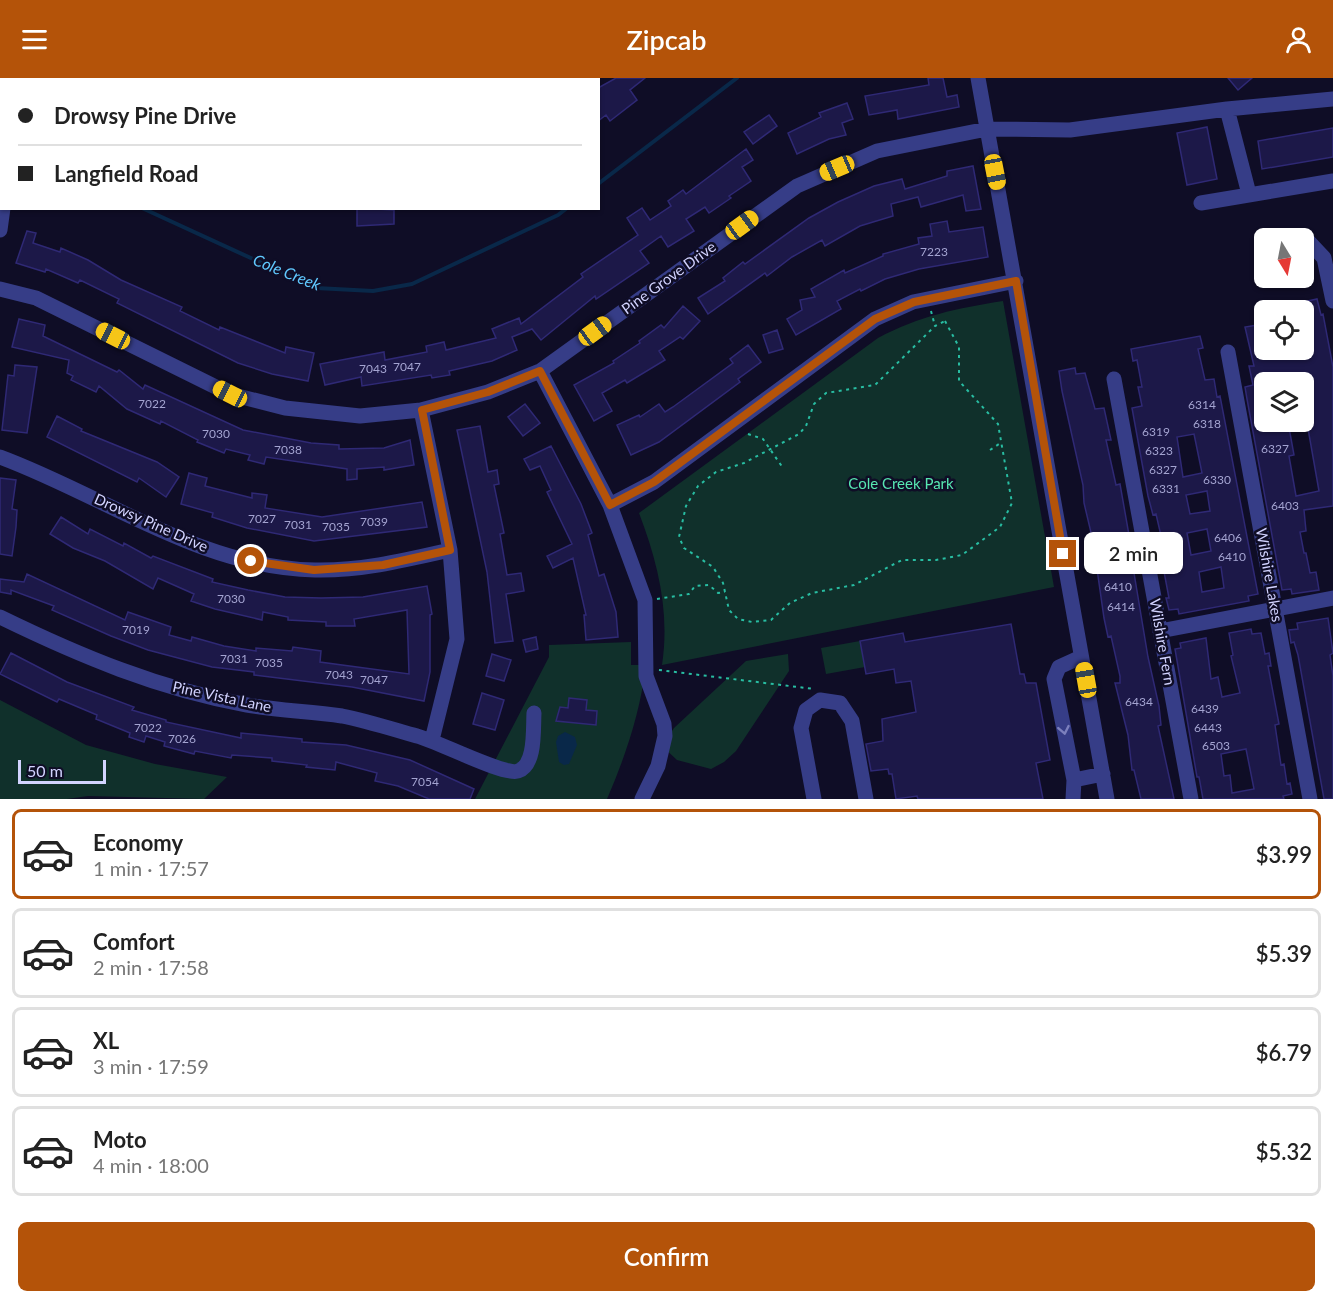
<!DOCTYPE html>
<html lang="en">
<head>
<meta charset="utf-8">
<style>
	:root { --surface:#fff; --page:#f2f2f2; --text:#222; --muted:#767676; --line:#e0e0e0; --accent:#b45309 }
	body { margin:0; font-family:Lato,sans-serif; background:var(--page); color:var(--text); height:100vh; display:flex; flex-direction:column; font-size:22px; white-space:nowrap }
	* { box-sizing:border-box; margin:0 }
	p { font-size:20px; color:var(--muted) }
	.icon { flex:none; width:33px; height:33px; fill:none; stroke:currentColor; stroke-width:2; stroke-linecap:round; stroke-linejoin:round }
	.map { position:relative; height:721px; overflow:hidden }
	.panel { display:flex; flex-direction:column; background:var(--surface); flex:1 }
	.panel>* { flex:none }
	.hud { position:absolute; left:0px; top:0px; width:600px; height:132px; box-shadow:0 2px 4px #0004; display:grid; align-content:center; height:132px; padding:0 18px; background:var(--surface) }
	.needle { width:39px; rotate:170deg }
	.controls { position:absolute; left:1254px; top:150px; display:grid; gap:12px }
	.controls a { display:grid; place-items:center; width:60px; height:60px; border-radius:9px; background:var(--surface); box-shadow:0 2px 4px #0004; font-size:30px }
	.scale { position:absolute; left:18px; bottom:15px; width:88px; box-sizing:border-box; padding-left:6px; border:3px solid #d2d3ff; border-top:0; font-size:16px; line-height:21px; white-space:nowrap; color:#d2d3ff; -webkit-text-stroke:4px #0f0d26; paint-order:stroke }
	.end { position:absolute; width:27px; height:27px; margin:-14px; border:8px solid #b45309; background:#fff; box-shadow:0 0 0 3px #fff }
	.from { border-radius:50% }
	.bubble { position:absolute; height:42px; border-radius:9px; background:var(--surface); box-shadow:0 2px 4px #0004; font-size:20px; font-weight:600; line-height:42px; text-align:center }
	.car { position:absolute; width:18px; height:36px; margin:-18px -9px; border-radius:8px; box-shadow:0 0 4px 2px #0007; background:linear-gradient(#f5c518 24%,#345 0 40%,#f5c518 0 76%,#345 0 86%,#f5c518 0) }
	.hud b { display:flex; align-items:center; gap:21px; height:57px; font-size:22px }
	.hud b+b { border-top:2px solid var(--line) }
	.hud i { width:15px; height:15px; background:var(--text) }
	ul { padding:10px 0 0; list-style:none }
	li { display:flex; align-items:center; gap:18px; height:90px; margin:0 12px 9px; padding:0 6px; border:3px solid var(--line); border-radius:9px }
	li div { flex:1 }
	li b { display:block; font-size:22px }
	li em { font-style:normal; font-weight:600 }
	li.current { border-color:var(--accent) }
	li>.icon { width:54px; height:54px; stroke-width:1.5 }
	.button { display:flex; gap:12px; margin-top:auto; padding:12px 18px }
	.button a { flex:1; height:69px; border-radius:9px; background:var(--accent); color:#fff; font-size:24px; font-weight:600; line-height:69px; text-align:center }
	header { display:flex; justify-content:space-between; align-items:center; height:78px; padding:0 18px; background:var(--accent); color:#fff; font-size:27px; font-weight:600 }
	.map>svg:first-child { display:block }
	.green { fill:#10302b }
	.water { fill:#092849 }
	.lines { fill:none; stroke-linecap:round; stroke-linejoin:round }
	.stream { stroke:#092849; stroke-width:4 }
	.building { fill:#1c1848; stroke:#2f2975; stroke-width:1.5; fill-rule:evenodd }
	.path { stroke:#28bda2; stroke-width:2; stroke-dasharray:3 4.5; stroke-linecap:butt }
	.minor { stroke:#363d87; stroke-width:15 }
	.oneway { stroke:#7c80bd }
	.route { stroke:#b45309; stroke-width:8 }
	.labels { text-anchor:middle; stroke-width:5; stroke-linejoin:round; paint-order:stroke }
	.number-label { font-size:12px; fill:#a4a4d1 }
	.street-label { font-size:15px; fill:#d2d3ff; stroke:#0f0d26 }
	.park-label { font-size:15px; fill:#57e6b1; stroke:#0f0d26 }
	.water-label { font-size:16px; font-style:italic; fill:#60c9ff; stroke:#0f0d26 }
</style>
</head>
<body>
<header><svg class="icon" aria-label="menu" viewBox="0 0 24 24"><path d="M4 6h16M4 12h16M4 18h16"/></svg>Zipcab<svg class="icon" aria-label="person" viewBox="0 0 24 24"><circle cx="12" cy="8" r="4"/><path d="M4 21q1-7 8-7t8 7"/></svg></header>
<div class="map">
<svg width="1333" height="721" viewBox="0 0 1333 721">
	<rect width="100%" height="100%" fill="#0f0d26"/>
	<!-- green -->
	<path class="green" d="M1003,223L1054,509L662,587C670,534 658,485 639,435L878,260C919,238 958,230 1003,223Z
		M860,563L865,589L826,596L821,570Z
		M631,564V587H646C640,635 626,677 607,721H475L549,579V567Z
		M788,576L789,593L736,673L724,684L711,691L677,682L662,668L674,650L746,583Z
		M0,622L86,667L155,686L227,699L204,721L88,718L67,721H0Z"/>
	<!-- water -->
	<path class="water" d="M565,654L575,659L577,667L569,686L564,687L559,684L556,664L558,658Z"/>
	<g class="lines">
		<!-- stream -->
		<path class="stream" d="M0,75H2
			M598,106L737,0
			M142,130L316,210L373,213L412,206L558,137L567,130"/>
	</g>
	<!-- building -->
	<path class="building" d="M616,0H645L630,12L637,22L610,43L606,37L598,43V10Z
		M928,0H943L947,19L957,17L959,29L898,41L897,32L869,37L865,18L929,7Z
		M1228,0H1252L1238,12Z
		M847,25L853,41L842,45L846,57L829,61L797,76L788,55L821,39L819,35Z
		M769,37L777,48L753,66L744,54Z
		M1207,49L1217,101L1187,107L1177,55Z
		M1333,50V79L1262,91L1258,63Z
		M746,71L753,82L742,89L751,103L729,118L731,120L709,135L705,129L686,141L694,153L668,169L661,158L640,173L649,185L596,221L595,218L541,262L532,251L512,259L517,272L492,283L449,293L450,297L432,300L431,297L362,308L361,299L325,307L320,286L384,274L385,282L427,274L426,268L444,264L446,272L496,260L492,251L519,240L521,246L583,199L581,196L638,157L627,140L642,130L650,142L671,128L668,123L683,112L686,116Z
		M973,88L981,131L966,133L963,117L921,129L918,119L891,126L893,138L860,148L825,168L822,162L792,179L767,198L765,195L708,236L698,220L725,203L723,200L743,184L745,186L809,140L838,124L874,108L902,101L905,111L947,98V93Z
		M357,130L394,132V146L357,148Z
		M947,143L949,154L983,149L988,179L919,191L885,201L861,213L860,211L837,223L841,231L796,257L787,241L802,232L800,222L815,219L811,211L844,192L845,195L883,178V176L919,166L918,160L932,158L930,146Z
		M27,153L36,155L33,165L60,174L61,170L88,182L121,202L182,229L180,233L219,252L220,249L285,275L286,269L314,275L308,303L272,296L238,285L117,225L119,221L80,202L78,205L46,191L45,194L16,185Z
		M1317,221L1321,237L1323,236L1333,289V428L1304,432L1306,453L1300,454L1304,475H1306L1310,495L1316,494L1319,512L1292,516L1291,511L1282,512L1247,321L1245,309L1253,307L1249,288H1254L1245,249L1264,246V272H1304V232H1285V228ZM1306,296L1310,316L1304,318V328L1319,413L1296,418L1289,378L1294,377L1288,344H1264V304Z
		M683,228L700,243L683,261L680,259L659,273L665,282L627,305L625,302L602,315L612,333L594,343L574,307L614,285L613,283L640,265L639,263L661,247L664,250Z
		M19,241L45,247L43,258L117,294L119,292L143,311L145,307L243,352L311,365L339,367V371L384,370L410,362L414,387L384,392V389L357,391V401L347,402V391L266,379L264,386L248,382L250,377L226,371L224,375L197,364L198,362L161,343L160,346L127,331L99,308L96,314L71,302L73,298L67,295L69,282L12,269Z
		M777,252L783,271L769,275L763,257Z
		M1200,258L1203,270L1198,271L1205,302L1214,301L1217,319L1220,318L1258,516L1248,518L1249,523L1179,536L1178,531L1169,532L1166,520H1169L1158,462H1162L1156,436L1153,437L1148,418L1132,330L1142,328L1138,309H1142L1137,282L1133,283L1131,271ZM1194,356L1202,395L1183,399L1177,359ZM1207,413L1210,433L1190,436L1186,417ZM1207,451L1211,473L1191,477L1187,455ZM1221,489L1224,510L1202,514L1199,494Z
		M748,267L761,284L738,301L740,304L659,364L631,377L617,347L639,337L640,339L659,326L665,334L673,329L733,285L730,281Z
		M15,287L37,289L27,355L2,352L8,297L14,298Z
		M1075,290L1076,296L1085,295L1095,331L1104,330L1111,362H1106L1116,407L1120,406L1129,457H1126L1130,483H1132L1148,579L1159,628L1161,647L1158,648L1174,721H1141L1134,692H1132L1128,657L1115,605H1120V598L1111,558L1108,559L1104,540L1093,463L1084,425L1083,407L1062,313L1059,293Z
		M525,326L540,345L523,358L508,339Z
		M57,338L82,351L81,353L157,384L179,399L166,419L139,400L137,404L47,359Z
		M480,348L488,394L497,392L499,406L494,407L504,455L500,456L507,497L521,495L524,513L506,516L513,563L495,565L487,494L457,352Z
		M551,368L581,426L592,455L588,457L599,498L604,496L616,534L618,559L586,562L584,537H586L573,480L553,490L547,478L572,466L547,414L551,412L540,388L530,392L524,381Z
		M189,395L207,400L205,408L252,420V415L267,417L265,430L322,439L422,424L427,449L314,463L247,450L212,439L213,435L181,426Z
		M0,400L16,402L12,431L17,432L16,449L12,478L0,476Z
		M61,439L88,456L90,451L123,468L124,465L151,480L153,478L213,501L212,504L248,512L285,519L321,520L363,519L427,508L432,536L430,537V594L424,623L352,609L254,597V594L212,589L148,572L111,558L52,532L54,528L11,512V516L0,514V501L24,504L27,496L125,542L128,534L171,549L169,557L191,563L192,559L224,568L256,573V570L292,573L293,569L321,573L320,584L409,596L407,532L354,541L355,548H326V544L288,542V539L263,534L262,542L215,531L191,523L194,516L158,500L153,511L105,483L73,470L50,456Z
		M1328,540L1333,575L1330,577L1333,598V721H1324L1298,577L1294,564L1291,565L1289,552L1298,551L1297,545Z
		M1011,546L1020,596H1024L1026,605H1036L1050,682L1036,685L1043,721H918L917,718L896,721L892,696H889L888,691L871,693L866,666L883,663L882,641L916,634L911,603L896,605L894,591L866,596L860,563L903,555L905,564Z
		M1251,551L1252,556L1261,555L1265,576L1269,575L1271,588H1268L1279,646L1275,647L1281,687L1284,686L1287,706L1290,705L1292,716L1283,718L1284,721H1203L1199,699H1197L1175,571L1181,570L1180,565L1206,560L1211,601L1218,599L1222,619L1240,615L1231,578L1233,577L1229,555ZM1246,671L1254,711L1232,715L1230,697L1224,698L1221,676Z
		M536,559L538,571L526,574L523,562Z
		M11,575L67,604L134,629L132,632L166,642V644L241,660V655L302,661V664L346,667L410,682L474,711L470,721H429L398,708L375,703L377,695L336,684L335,692L306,689L307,687L272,683V680L232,677L231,680L195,673L194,676L164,668L165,664L146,658L144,664L129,659L130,655L96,641L97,637L59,621L57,624L0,596Z
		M492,576L511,582L504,603L486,598Z
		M482,615L504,622L495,652L473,646Z
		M569,620L587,622L586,632L597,633L596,647L556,643L560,629L568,630Z"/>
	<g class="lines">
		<!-- path -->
		<path class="path" d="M931,233L935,248
			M945,243L959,269V303L998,346L1012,425L1000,449L962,477L936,482H902L854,507L812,515L790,525L771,542L752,544L738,541L729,532L723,505L713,489L684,470L679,459L686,428L698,408L716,394L744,385L799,356L806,348L814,326L826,315L875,307L935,248Z
			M748,356L763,361L783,390
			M990,372L1002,364
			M657,521L689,516L695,508L709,507L718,515L725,514
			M659,592L814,611"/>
		<!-- minor -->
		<path class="minor" d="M171,0L174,2
			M362,0L363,2
			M978,0L1107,721
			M21,2V0
			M540,2L542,0
			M1227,31L1333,21
			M1201,125L1333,103
			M0,152L3,130
			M1308,163L1324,180L1333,223
			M0,211L36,220L230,316L285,330L360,338L421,332L488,314L540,293L797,108L877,73L987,51L1070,52L1227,31L1249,116
			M1228,274L1310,721
			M540,293L610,427L645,522L646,598L664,646L665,658L658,688L642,721
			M1114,301L1191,721
			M421,332L450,472L457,561L432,662
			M0,379C103,417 201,490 315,492C361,493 406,482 450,472
			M610,427L654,404L875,241L913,224L1016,203
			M0,539C80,578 159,611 247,627C278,633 311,633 342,638C367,643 392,651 417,658C437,663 504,698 518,693C536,687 533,651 534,635
			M1160,553L1333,520
			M1074,702L1103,696
			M814,721L801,650L806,632L820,622L840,625L852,643L866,721
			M1073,721L1074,702L1054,601L1059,589L1081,579"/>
	</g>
	<!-- one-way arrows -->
	<defs><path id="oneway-chevron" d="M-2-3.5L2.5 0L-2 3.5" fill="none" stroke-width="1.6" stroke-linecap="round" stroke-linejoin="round" transform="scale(1.5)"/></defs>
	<use class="oneway" href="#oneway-chevron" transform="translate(1064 652) rotate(79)"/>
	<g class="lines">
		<!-- route -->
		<path class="route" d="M251,483L314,492L383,487L450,472L422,332L488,314L540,293L610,427L654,404L875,241L914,224L1016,203L1063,476"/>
	</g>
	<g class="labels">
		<!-- number labels -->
		<g class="number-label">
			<text x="934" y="178">7223</text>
			<text x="407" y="293">7047</text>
			<text x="373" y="295">7043</text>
			<text x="152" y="330">7022</text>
			<text x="1202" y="331">6314</text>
			<text x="1207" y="350">6318</text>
			<text x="1156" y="358">6319</text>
			<text x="216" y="360">7030</text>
			<text x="1275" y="375">6327</text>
			<text x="288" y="376">7038</text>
			<text x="1159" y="377">6323</text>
			<text x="1163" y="396">6327</text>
			<text x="1217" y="406">6330</text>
			<text x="1166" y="415">6331</text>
			<text x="1285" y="432">6403</text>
			<text x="262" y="445">7027</text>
			<text x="374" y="448">7039</text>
			<text x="298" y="451">7031</text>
			<text x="336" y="453">7035</text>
			<text x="1228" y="464">6406</text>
			<text x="1232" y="483">6410</text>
			<text x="1118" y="513">6410</text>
			<text x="231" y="525">7030</text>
			<text x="1121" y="533">6414</text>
			<text x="136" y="556">7019</text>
			<text x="234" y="585">7031</text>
			<text x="269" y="589">7035</text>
			<text x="339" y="601">7043</text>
			<text x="374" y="606">7047</text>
			<text x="1139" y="628">6434</text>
			<text x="1205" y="635">6439</text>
			<text x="148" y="654">7022</text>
			<text x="1208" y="654">6443</text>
			<text x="182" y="665">7026</text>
			<text x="1216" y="672">6503</text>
			<text x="425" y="708">7054</text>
		</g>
		<!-- street labels -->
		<g class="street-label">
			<text transform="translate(669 200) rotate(-36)" y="5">Pine Grove Drive</text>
			<text transform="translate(151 445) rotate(24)" y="5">Drowsy Pine Drive</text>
			<text transform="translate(1269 497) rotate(80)" y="5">Wilshire Lakes</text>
			<text transform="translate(1162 564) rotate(80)" y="5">Wilshire Fern</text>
			<text transform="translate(222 619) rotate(12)" y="5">Pine Vista Lane</text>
		</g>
		<!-- park labels -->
		<g class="park-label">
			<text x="901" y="411">Cole Creek Park</text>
		</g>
		<!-- water labels -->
		<g class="water-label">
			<text transform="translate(287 194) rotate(22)" y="6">Cole Creek</text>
		</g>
	</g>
</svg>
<div class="controls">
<a><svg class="needle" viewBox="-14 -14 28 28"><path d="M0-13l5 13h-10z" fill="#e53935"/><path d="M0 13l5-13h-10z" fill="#767676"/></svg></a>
<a><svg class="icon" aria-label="locate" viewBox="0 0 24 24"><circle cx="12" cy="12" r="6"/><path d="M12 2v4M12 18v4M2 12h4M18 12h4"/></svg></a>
<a><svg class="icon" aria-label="layers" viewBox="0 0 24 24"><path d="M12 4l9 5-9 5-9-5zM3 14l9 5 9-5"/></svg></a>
</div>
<div class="scale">50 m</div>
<i class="end from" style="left:251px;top:483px"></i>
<i class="end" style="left:1063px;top:476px"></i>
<div class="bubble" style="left:1084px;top:454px;width:99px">2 min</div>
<i class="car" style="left:837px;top:90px;rotate:247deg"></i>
<i class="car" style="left:995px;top:94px;rotate:169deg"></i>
<i class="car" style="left:742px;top:147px;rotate:54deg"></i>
<i class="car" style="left:595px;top:253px;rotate:54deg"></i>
<i class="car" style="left:113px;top:258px;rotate:297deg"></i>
<i class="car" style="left:230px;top:316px;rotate:297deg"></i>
<i class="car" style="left:1086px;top:602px;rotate:350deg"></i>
<div class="hud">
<b><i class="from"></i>Drowsy Pine Drive</b>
<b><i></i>Langfield Road</b>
</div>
</div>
<section class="panel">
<ul>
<li class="current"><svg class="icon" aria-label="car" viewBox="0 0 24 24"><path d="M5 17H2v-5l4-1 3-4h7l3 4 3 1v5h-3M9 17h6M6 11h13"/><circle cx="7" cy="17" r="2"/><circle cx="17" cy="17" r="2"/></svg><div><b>Economy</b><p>1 min · 17:57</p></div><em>$3.99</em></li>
<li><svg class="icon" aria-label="car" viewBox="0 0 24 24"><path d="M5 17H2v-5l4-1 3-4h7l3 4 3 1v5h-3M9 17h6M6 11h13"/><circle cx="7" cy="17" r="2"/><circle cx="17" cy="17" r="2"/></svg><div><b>Comfort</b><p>2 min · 17:58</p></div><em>$5.39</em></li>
<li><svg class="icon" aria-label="car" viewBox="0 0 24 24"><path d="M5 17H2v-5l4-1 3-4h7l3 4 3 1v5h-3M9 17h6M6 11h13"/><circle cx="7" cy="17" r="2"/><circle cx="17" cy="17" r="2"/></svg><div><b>XL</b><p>3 min · 17:59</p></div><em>$6.79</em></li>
<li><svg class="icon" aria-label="car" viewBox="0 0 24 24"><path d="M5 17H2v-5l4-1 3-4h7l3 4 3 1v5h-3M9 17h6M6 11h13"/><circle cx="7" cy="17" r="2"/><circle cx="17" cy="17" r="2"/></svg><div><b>Moto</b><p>4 min · 18:00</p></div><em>$5.32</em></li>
</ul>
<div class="button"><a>Confirm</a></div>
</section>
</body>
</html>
